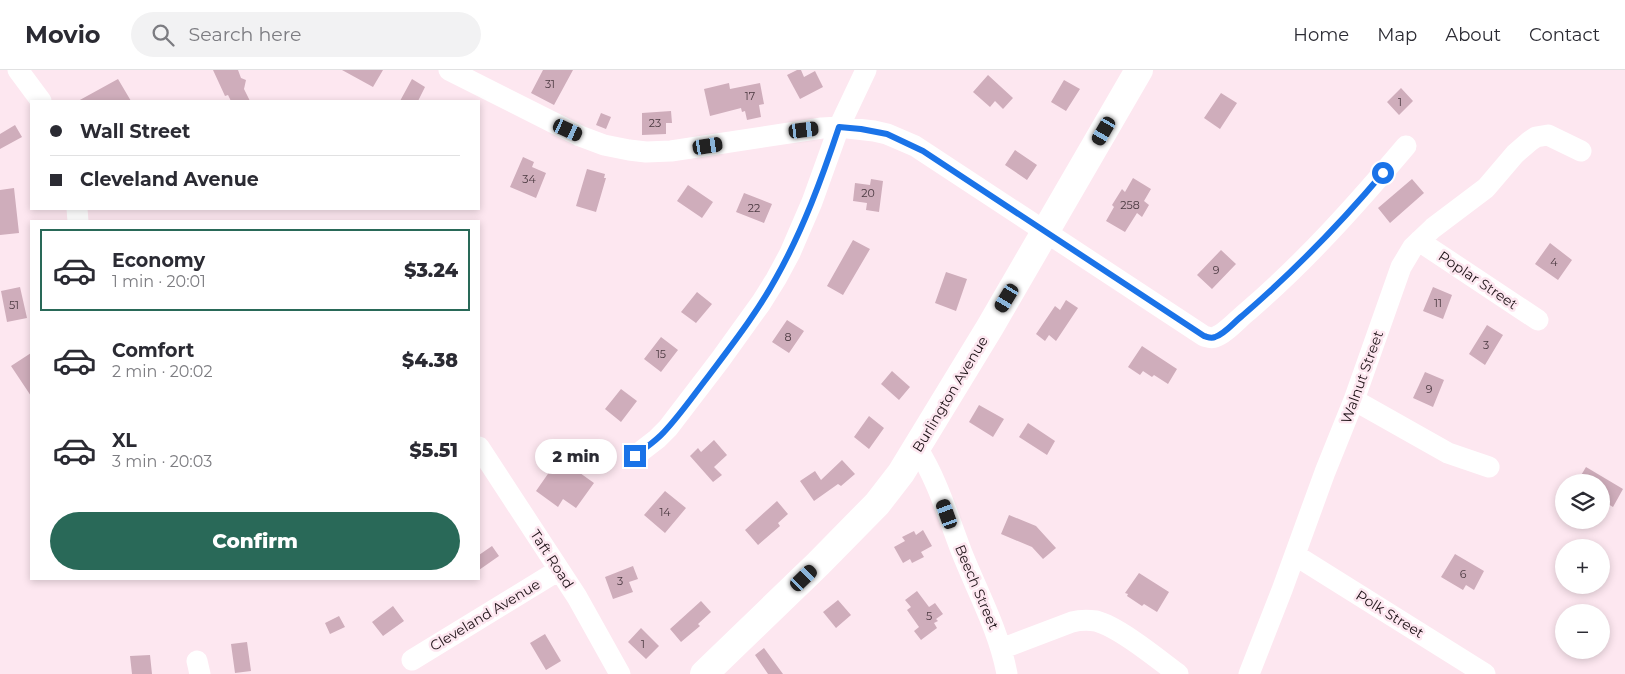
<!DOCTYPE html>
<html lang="en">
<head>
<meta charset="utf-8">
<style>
	:root { --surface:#fff; --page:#f2f2f3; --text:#2b2b33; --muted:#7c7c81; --line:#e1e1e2; --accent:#296958 }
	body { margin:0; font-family:Montserrat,sans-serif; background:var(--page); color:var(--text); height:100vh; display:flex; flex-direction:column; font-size:19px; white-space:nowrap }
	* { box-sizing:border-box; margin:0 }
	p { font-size:16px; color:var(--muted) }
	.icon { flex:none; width:28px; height:28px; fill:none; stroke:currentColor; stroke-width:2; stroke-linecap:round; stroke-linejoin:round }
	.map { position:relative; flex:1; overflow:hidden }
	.details { position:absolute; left:30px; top:150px; width:450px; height:360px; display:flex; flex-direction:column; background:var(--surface); border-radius:0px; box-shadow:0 2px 8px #0003 }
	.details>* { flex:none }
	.hud { position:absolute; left:30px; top:30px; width:450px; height:110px; border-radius:0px; box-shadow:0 2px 8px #0003; display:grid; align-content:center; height:110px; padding:0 20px; background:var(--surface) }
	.fabs { position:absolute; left:1555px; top:404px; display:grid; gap:10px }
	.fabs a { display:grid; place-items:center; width:55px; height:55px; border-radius:50%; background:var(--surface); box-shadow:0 2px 8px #0003; font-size:25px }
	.end { position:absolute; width:22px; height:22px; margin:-11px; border:6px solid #1a73e8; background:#fff; box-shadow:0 0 0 2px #fff }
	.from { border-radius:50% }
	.bubble { position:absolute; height:35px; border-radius:18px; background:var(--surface); box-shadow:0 2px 8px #0003; font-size:16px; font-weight:800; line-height:35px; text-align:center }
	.car { position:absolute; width:15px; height:30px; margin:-15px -8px; border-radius:6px; box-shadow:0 0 4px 1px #0007; background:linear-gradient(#222 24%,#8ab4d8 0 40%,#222 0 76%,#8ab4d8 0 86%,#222 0) }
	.hud b { display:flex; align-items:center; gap:18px; height:48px; font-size:19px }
	.hud b+b { border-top:1px solid var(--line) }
	.hud i { width:12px; height:12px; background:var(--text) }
	ul { padding:9px 0 0; list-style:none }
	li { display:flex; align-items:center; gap:15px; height:82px; margin:0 10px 8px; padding:0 10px; border:2px solid transparent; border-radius:0px }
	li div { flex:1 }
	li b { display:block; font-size:19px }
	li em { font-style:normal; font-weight:800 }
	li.on { border-color:var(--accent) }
	li>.icon { width:45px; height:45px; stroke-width:1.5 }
	.action { display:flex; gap:10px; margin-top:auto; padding:10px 20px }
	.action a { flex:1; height:58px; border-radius:30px; background:var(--accent); color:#fff; font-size:20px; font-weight:800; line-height:58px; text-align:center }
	header { display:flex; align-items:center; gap:30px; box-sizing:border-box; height:70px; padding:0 25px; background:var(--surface); border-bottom:1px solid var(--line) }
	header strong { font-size:24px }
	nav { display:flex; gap:28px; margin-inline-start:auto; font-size:18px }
	.search { width:350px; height:45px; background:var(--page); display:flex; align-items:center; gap:12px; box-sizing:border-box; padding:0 18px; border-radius:28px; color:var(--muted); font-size:19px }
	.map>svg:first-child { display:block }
	.building { fill:#cfadbb }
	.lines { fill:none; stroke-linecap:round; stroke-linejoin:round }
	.minor { stroke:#fff; stroke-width:21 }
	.major { stroke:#fff; stroke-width:28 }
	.route { stroke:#1a73e8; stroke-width:6 }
	.labels { text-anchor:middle; stroke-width:5; stroke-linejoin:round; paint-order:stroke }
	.number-label { font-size:11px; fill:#4a3940 }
	.street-label { font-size:14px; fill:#1e1217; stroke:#fde7f0 }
</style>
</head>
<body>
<header>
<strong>Movio</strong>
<div class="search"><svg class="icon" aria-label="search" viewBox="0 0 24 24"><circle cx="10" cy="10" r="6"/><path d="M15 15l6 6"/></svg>Search here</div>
<nav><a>Home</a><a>Map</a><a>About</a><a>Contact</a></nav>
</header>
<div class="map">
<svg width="1625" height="604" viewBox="0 0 1625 604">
	<rect width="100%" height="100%" fill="#fde7f0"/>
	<!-- building -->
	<path class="building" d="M213,0H238L241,8L246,10L244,19L250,31H231L228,25L225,26Z
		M342,0H383L373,17Z
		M543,0H573L554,35L531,23Z
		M797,0H801L804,7L815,1L823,17L800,29L787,5Z
		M988,5L1013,28L1003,39L995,31L990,37L973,22Z
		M118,9L131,31H78Z
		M412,9L425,17L418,31H400Z
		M1064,10L1080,19L1066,41L1051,32Z
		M729,13L730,19L760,13L764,34L759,35L761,47L747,50L745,41L742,42L741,38L710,46L704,19Z
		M1401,18L1413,31L1399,45L1387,32Z
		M1221,23L1237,33L1220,59L1204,48Z
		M671,41L672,53H666V64L642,65V43Z
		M601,43L611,47L606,59L596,55Z
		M15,55L22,67L0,79V64Z
		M1015,80L1037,95L1027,110L1005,95Z
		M523,87L534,92L532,97L546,103L536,128L510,117Z
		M587,99L605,104L604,108H606L596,142L576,136Z
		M1133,108L1151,119L1144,131L1149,135L1142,147L1137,143L1125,162L1106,151L1114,137L1112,135L1122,119L1125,122Z
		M871,109L883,111L879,142L866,140L867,133L853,131L855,113L870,115Z
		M1412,109L1424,123L1390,153L1378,138Z
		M688,115L713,132L702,148L677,131Z
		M14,118L19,163L0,165V120Z
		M744,123L772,134L764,153L736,142Z
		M853,170L870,179L843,225L827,216Z
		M1550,173L1572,190L1558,210L1535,194Z
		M1221,180L1236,194L1212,219L1197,205Z
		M946,202L967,209L956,241L935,233Z
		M20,217L27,248L7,252L1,221Z
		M1433,217L1452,225L1443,249L1423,241Z
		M697,222L712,234L696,253L681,242Z
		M1066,230L1078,238L1056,271L1049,265L1045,271L1036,264L1055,236L1060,240Z
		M787,250L804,261L789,283L772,272Z
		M1487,255L1503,265L1485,295L1469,284Z
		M661,267L678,280L661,302L644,289Z
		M1142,276L1177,299L1168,314L1154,305L1152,307L1143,301L1140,305L1128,297Z
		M31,283V326L11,296Z
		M892,301L910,317L899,330L881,314Z
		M1425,302L1444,310L1433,337L1413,328Z
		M621,319L637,331L621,352L605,339Z
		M979,335L1004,349L993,367L969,352Z
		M869,346L884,358L869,379L854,367Z
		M1028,353L1055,371L1047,385L1019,367Z
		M714,370L727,385L714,397L722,405L713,412L690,386L698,378L701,382Z
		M559,388L594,413L576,438L563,429L558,437L536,421Z
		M842,390L855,404L841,416L838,414L814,431L800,411L815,401L821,410Z
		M1586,397L1623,419L1613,437L1601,430V412H1577Z
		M665,421L686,438L665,463L644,445Z
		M777,431L788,444L778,453L780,456L758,475L745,460Z
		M1009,445L1036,456L1056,478L1043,489L1032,477L1001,464Z
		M923,460L932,476L921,482L924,487L912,493L910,489L903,493L894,477L905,471L902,467L914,461L916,465Z
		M492,476L499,486L479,500V485Z
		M1455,484L1484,501L1474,520L1466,515L1463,520L1441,507Z
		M633,496L638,509L629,512L633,522L613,529L605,507Z
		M1139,503L1169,522L1157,542L1144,534L1142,536L1127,526L1128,524L1125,523Z
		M917,521L929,537L935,533L943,544L936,549L938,551L934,553L937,558L921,570L914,561L919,557L907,540L911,537L905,530Z
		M838,530L851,545L836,558L823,542Z
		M701,531L711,542L698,554L700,556L681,572L670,559Z
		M393,536L404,551L383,566L372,552Z
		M339,546L345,557L330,564L325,553Z
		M641,558L659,576L646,589L628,572Z
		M545,564L561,591L546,600L530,573Z
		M247,572L251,601L235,603L231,574Z
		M764,578L783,604H768L755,585Z
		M150,585L152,604H132L130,586Z"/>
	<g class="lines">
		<!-- minor -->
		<path class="minor" d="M18,0L41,31
			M449,0L580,66L604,75L629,80L646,82L671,81L822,58L839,57L874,61L887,64L915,76L1204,266C1208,267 1211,269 1215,267C1225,264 1239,248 1248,241C1306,191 1356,135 1406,76
			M77,139L78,151
			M1419,171L1538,250
			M1354,330L1448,383L1489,397
			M479,377L577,527L620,604
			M917,378C938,411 948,447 962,483C978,523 999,561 1007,604
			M635,386L657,369L668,358L720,290L761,233L776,209L790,183L812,132L839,57L866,0
			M1295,485L1485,604
			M1001,579L1072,552C1080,550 1088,550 1096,551C1119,557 1158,589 1178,604
			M412,590L559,500
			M197,591L200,604
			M1249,604L1282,520L1325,402L1354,330L1401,197L1413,177L1433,158L1486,118L1515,84L1530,71L1536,67L1548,65L1581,81"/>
		<!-- major -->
		<path class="major" d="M704,604L818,494L877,434L901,403L990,257L1139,0"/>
	</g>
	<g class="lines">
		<!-- route -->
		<path class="route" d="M635,386C645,378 656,371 664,362C680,345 693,326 707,308C731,276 757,243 776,208C803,160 822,108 839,57L861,59L887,64L923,81L1204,266C1208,267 1211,269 1215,267C1225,264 1234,252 1242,246C1293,202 1340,154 1383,103"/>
	</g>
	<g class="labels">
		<!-- number labels -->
		<g class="number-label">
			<text x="550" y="18">31</text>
			<text x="750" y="30">17</text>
			<text x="1400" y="36">1</text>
			<text x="655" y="57">23</text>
			<text x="529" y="113">34</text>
			<text x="868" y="127">20</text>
			<text x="1130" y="139">258</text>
			<text x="754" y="142">22</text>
			<text x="1554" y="196">4</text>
			<text x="1216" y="204">9</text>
			<text x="1438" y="237">11</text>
			<text x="14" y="239">51</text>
			<text x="788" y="271">8</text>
			<text x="1486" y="279">3</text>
			<text x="661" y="288">15</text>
			<text x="1429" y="323">9</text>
			<text x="665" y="446">14</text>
			<text x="1463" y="508">6</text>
			<text x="620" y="515">3</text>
			<text x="929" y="550">5</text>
			<text x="643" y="578">1</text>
		</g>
		<!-- street labels -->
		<g class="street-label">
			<text transform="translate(1478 210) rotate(34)" y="5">Poplar Street</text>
			<text transform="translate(1362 307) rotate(-70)" y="5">Walnut Street</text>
			<text transform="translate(950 324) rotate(-59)" y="5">Burlington Avenue</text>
			<text transform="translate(552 489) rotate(57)" y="5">Taft Road</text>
			<text transform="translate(977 517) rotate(67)" y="5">Beech Street</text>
			<text transform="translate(1390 544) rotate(32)" y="5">Polk Street</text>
			<text transform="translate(485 545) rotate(-31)" y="5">Cleveland Avenue</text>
		</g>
	</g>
</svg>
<div class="fabs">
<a><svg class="icon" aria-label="layers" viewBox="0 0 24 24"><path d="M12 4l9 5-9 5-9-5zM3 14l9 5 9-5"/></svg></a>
<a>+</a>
<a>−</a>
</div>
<i class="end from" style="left:1383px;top:103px"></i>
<i class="end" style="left:635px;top:386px"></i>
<div class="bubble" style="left:535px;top:369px;width:82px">2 min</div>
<i class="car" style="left:568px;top:60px;rotate:115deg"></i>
<i class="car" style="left:804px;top:60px;rotate:83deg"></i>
<i class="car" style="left:1104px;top:61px;rotate:210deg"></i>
<i class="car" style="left:708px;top:76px;rotate:81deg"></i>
<i class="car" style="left:1007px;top:228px;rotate:211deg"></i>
<i class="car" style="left:947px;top:444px;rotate:340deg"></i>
<i class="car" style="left:804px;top:508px;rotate:46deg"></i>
<div class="hud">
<b><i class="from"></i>Wall Street</b>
<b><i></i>Cleveland Avenue</b>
</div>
<section class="details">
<ul>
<li class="on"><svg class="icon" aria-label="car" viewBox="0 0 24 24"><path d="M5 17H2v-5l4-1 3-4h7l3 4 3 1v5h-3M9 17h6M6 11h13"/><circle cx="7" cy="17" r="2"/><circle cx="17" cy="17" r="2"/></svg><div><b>Economy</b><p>1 min · 20:01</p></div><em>$3.24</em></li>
<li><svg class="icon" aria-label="car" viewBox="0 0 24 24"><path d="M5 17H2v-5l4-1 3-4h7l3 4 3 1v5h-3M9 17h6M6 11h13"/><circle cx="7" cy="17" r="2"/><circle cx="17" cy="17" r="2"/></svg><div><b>Comfort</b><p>2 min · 20:02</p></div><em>$4.38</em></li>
<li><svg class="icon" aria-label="car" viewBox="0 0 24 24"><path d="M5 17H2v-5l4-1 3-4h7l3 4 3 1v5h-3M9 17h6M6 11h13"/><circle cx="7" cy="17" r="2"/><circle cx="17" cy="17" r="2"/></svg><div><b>XL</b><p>3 min · 20:03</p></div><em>$5.51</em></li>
</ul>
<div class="action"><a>Confirm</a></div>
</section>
</div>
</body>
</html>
